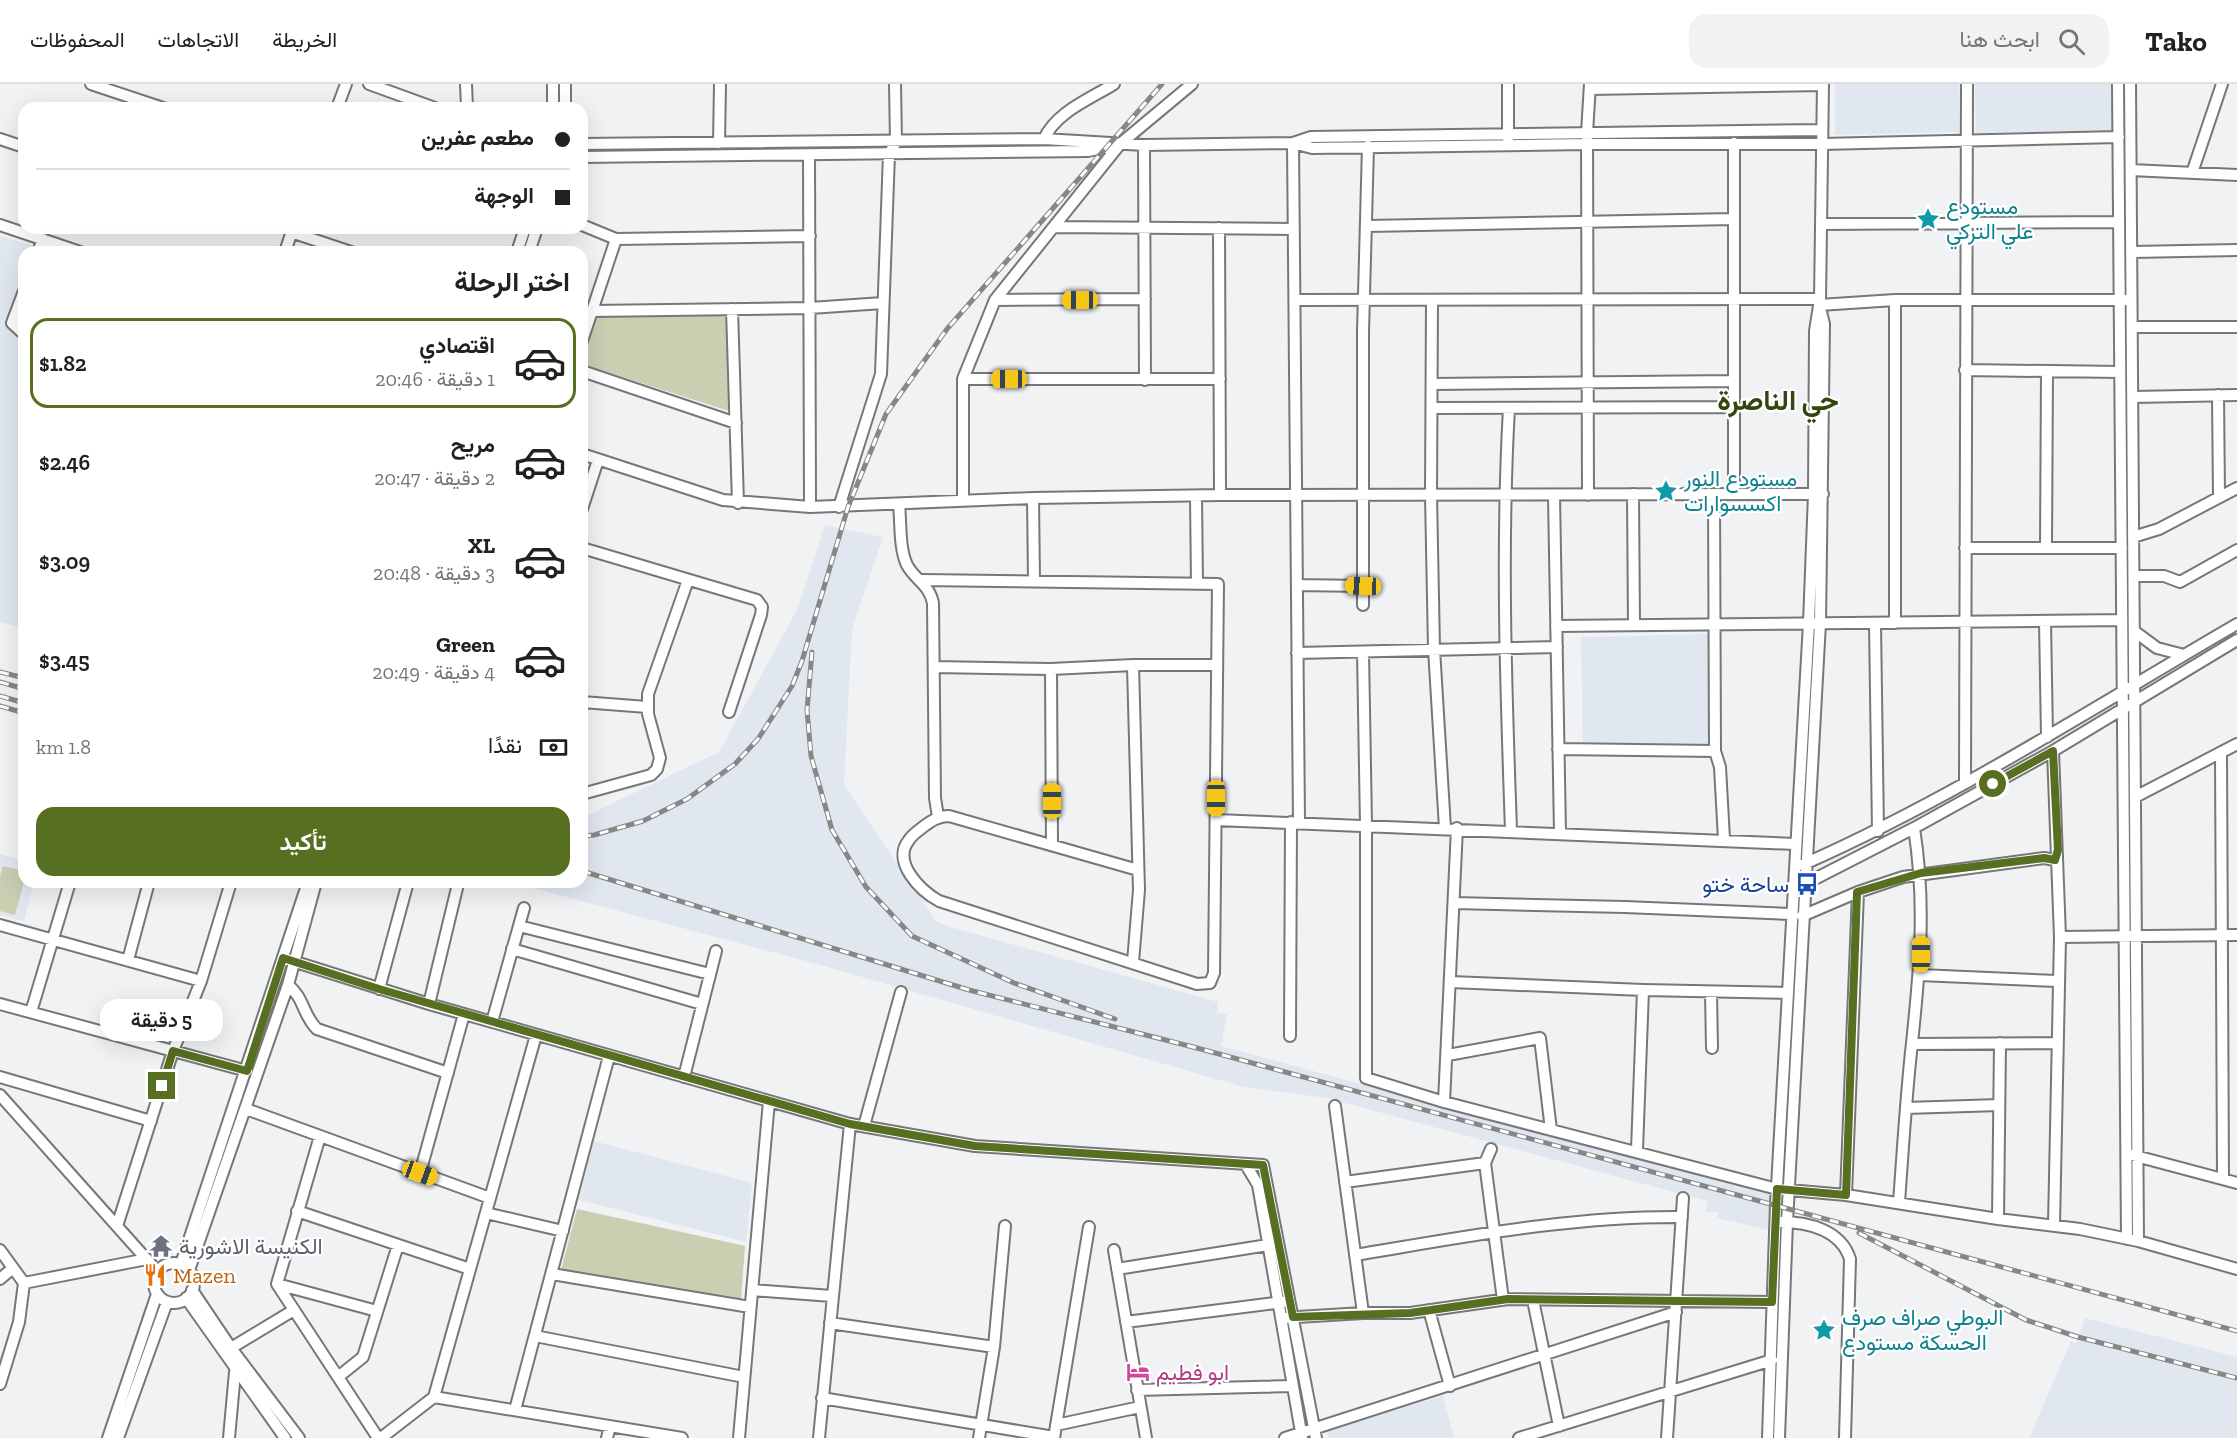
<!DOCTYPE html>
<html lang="ar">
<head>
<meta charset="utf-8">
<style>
	:root { --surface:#fff; --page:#f2f2f2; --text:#202124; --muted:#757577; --line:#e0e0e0; --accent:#576f21 }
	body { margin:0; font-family:"Zilla Slab",Vazirmatn,serif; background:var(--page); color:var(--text); direction:rtl; height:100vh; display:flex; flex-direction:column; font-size:22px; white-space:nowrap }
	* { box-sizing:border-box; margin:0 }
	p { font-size:20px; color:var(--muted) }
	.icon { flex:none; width:33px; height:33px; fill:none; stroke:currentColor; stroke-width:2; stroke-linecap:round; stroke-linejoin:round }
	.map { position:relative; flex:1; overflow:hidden; direction:ltr }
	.details { position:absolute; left:18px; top:162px; width:570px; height:642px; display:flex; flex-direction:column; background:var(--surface); border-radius:18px; box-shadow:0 6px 24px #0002; direction:rtl }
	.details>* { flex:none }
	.guide { position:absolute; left:18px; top:18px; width:570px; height:132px; border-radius:18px; box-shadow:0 6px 24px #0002; direction:rtl; display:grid; align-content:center; height:132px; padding:0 18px; background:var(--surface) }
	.end { position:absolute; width:27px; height:27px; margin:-14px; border:8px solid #576f21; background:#fff; box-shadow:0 0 0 3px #fff }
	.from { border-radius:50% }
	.bubble { position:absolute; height:42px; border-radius:18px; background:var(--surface); box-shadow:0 6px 24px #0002; font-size:20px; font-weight:600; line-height:42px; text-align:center; direction:rtl }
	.car { position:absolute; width:18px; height:36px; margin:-18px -9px; border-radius:8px; box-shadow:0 0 4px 2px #0007; background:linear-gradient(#f5c518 24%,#345 0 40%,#f5c518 0 76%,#345 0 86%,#f5c518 0) }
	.guide b { display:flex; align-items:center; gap:21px; height:57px; font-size:22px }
	.guide b+b { border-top:2px solid var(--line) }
	.guide i { width:15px; height:15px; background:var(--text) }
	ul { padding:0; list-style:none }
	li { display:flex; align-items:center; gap:18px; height:90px; margin:0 12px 9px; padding:0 6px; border:3px solid transparent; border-radius:18px }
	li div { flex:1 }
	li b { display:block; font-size:22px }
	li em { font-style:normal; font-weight:600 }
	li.on { border-color:var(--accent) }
	li>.icon { width:54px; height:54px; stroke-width:1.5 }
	h2 { padding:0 18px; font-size:27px; line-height:72px }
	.pay { display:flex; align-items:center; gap:15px; height:66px; padding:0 18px; font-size:22px }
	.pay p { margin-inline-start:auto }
	.primary-button { display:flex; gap:12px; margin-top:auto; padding:12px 18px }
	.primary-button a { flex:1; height:69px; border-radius:18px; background:var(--accent); color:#fff; font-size:24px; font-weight:600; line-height:69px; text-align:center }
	header { display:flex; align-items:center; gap:36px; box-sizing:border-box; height:84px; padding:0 30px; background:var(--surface); border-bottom:2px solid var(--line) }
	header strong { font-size:28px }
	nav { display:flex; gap:33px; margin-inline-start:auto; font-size:21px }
	.search { width:420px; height:54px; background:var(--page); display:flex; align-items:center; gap:15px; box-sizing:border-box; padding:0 21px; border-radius:18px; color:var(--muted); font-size:22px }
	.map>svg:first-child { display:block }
	.built { fill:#e1e7ef }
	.green { fill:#cacfb2 }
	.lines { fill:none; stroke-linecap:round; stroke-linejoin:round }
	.minor-casing { stroke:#767778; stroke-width:14 }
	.minor { stroke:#fff; stroke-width:10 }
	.rail-casing { stroke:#868788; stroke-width:5 }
	.rail { stroke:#fff; stroke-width:3; stroke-dasharray:9; stroke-linecap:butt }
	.route { stroke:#576f21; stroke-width:8 }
	.labels { text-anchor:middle; stroke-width:4.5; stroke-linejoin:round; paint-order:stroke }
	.culture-label { font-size:22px; fill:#0d838f; stroke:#fff; text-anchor:start }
	.transit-label { font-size:22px; fill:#164399; stroke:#fff; text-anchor:end }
	.worship-label { font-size:22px; fill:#5b616d; stroke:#fff; text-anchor:start }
	.food-label { font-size:22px; fill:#c56008; stroke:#fff; text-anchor:start }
	.hotel-label { font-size:22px; fill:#b23c85; stroke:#fff; text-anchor:start }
	.district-label { font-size:28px; font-weight:bold; fill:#35450f; stroke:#fff }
</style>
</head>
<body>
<header>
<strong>Tako</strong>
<div class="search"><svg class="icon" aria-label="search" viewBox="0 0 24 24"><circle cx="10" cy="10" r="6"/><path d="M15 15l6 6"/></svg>ابحث هنا</div>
<nav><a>الخريطة</a><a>الاتجاهات</a><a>المحفوظات</a></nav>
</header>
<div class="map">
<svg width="2237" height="1354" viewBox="0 0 2237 1354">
	<rect width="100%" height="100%" fill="#f1f2f4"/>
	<!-- built -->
	<path class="built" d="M1835,0H1959L1960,48L1835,51Z
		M1975,0H2111L2112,46L1976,49Z
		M0,152L34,162L32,168H24V198L12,239L24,250V544L0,538Z
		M825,441L883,453L852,545L844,701L936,837L947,842L1218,918L1217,928L1227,930L1221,962L1771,1111L1769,1146L1717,1134L1718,1128H1706L1707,1117L1327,1014L1244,1003L817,880L510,798H582V734L719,668L797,526Z
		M1708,550V662L1583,663L1581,553Z
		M0,770L24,777V798H34L24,837L0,831Z
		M594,1057L752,1099L746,1158L579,1116Z
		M2085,1234L2237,1273V1354H2029L2071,1257L2076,1259Z
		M1443,1312L1454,1354H1328L1327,1347Z"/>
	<!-- green -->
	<path class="green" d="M727,231L729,327L582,280L596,232Z
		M3,782L24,787V798L15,831L0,827V792Z
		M577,1125L745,1162L741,1215L561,1186Z"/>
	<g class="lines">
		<!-- minor casing -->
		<g class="minor-casing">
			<path id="minor" d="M91,0L163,24
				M369,0L435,24
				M466,0L467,24
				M553,0V24
				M565,0V24
				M1508,0V54
				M2118,0L2127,1155
				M2130,0L2138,1157
				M1590,5L1823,1
				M337,24L346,0
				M0,55L24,63
				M1044,55C1056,28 1090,15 1114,0
				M719,59L720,0
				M1293,59L1312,64L1587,60H1822L2119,53
				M1293,59L1299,738
				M582,60L1044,55L1144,61L1293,59L1311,53L1822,46
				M1144,61L1145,296
				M809,71L810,423
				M582,73L1088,67L1117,61
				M2131,86L2237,91
				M2192,89L2222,0
				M1821,140L2119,138
				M0,141L80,168
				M582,141L616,155L810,152
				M1367,142L1734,135
				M1054,143L1294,145
				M1219,144L1220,411
				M291,148L351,168
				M38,168L43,155
				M285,168L293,144
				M517,168L525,144
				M529,168L537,144
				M2132,168L2237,166
				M24,207L12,239L24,250
				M995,216L1145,215
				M1296,216L1820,215
				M1432,216L1431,411L1434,565L1445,744
				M1895,216V539
				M1819,221L1895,216H2125
				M732,225L738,419
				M592,227L810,224L883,219
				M2132,243H2237
				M582,257L616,155
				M1965,286L2120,288
				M582,287L736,339
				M963,295H1220
				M1432,300L1734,297
				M2218,311L2219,413
				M2133,313L2237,311
				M1432,324L1734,323
				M1509,324C1501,465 1506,605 1511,746
				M582,370L723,416L810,423L1033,414L1220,411L1823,410
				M1734,409V59
				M1633,410L1634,541
				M1714,410L1715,667L1720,683L1724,755
				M1588,411L1587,49L1590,0
				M1196,412L1197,500
				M1554,412L1560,749
				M1033,414L1034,496
				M963,417V295L995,216L1120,60L1192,0
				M899,420C901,439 899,464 907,481C915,496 929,500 933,519L935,714L938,733
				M839,423L881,290L889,70L896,58L895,0
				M582,425L598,376
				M2133,453L2159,445L2237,404
				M582,464L757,516L762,523L761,531L729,628
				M1965,464H2122
				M2046,464L2047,287
				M2134,492H2164L2180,498L2237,466
				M922,496L1218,500L1214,889L1210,899L1197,900L939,817C921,807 891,778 909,756C912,751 918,747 923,743C931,737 938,732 949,732L1138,786
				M1297,501L1363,502
				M1363,521V248L1368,62
				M2045,537L2047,653
				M1875,539L1878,747
				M1556,542L2122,536
				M2134,547L2157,564L2184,571
				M1363,568L1366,741V994L1444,1018L1777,1105L1846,1111L1998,1135L2080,1145L2138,1157L2237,1185
				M1297,569L1557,563
				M934,583L1051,585L1133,581H1217
				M1051,585L1052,761
				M582,618L647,623
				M1558,665L1715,667
				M2053,667L2060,853L2054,1141
				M2221,669L2223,1095
				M1965,698L1967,0
				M582,710L651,691L657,685L660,674L648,630V610L688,496
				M2135,713L2237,660
				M1216,736L1795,760
				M1802,781C1954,714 2094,623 2237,540
				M1801,802L1914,744L2053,667L2237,556
				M1454,819L1625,823L1791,830
				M1802,832L1858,808L1903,793L2044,774L2055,776
				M0,841L201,897
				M519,842L710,890
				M2060,853L2237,851
				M512,865L702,920
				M283,874L429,920L850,1040L975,1062L1263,1081L1316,1354
				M128,876L149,798
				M1133,878L1139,806L1133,581
				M1920,891L2057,897
				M1451,898L1643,906L1788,909
				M288,901C304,913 303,932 317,945L448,989
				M379,905L408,798
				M1711,908L1712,964
				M0,920L247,987
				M429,920L457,804
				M31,928L70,798
				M492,938L524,824
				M1290,952L1291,738
				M1912,960L2056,959
				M1448,971L1540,954L1551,1046
				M0,993L151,1037
				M684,993L716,867
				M0,1011L157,1187
				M1444,1018L1457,744
				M1335,1022L1363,1229
				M1906,1024L1999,1021
				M246,1025L490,1114
				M864,1042L901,908
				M320,1052L277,1200L378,1354
				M1491,1065L1485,1079L1503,1216
				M1637,1066L1643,906
				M2132,1071L2237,1099
				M1246,1081L1258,1101L1302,1354
				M420,1089L464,930
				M1345,1098L1485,1079
				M1846,1111L1858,808
				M1899,1118C1903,1065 1906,1012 1912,959C1920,883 1926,820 1914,744
				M297,1127L470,1185
				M486,1129L563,1147
				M1998,1135L2000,959
				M1781,1138C1808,1138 1841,1146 1850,1175L1845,1354
				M117,1142L173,967L201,897L231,798
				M0,1166L24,1199L147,1175
				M1114,1166L1146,1354
				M1355,1171C1464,1153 1571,1132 1682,1133
				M154 1199a20 20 0 1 1 40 0a20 20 0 1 1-40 0Z
				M181,1180L308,798
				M1117,1185L1268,1161
				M189,1186L288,901L316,798
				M552,1190L750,1223
				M0,1195L13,1184
				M277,1200L377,1227
				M192,1206L231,1264L299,1354
				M752,1206L832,1212
				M186,1214L285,1354
				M1533,1216L1559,1342
				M1429,1226L1450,1302
				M1281,1234L1363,1229H1410L1508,1215L1772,1218
				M1126,1238L1283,1218
				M830,1239L994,1263
				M535,1252L744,1293
				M231,1264L294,1226
				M338,1293L363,1273L398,1161
				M0,1300L19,1238L24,1199
				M1137,1306L1293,1302
				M434,1313L682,1354
				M822,1314L1054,1353
				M515,1326L609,972
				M1056,1341L1140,1323
				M108,1354L157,1210
				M118,1354L167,1218
				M229,1354L235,1288
				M381,1354L434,1313L536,951
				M607,1354L610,1342
				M739,1354L769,1017
				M819,1354L850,1040
				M979,1354L994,1263L1005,1142
				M1054,1354L1089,1143
				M1285,1354L1676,1228
				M1519,1354L1772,1276
				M1667,1354L1683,1114
				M1768,1354L1776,1120L1809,539L1814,410L1815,247L1820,215L1823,0
				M1779,1354L1787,1138L1820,539L1824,240L1820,224"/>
		</g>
		<!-- minor -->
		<use href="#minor" class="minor"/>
		<!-- rail casing -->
		<g class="rail-casing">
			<path id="rail" d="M812,568L807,626L811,672L832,746L866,803L912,852L1014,899L1115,935
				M0,588L24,594
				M0,598L24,605
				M0,612L24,619
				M0,622L24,629
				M582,752L594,751L643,737L687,715L735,680L758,655L792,602L802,577L848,423L886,330L947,245L1162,0
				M582,787L969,906L1197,964L2237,1247
				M1859,1149L2026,1236L2078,1253L2237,1294"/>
		</g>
		<!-- rail -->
		<use href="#rail" class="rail"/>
	</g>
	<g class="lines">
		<!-- route -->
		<path class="route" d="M162,1002L173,967L247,987L283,874L379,905L850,1040L975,1062L1263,1081L1293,1233L1410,1229L1508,1215L1772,1218L1777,1105L1846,1111L1857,808L1921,789L2044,774L2055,776L2058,766L2053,667L1993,700"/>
	</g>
	<!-- icons -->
	<defs>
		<g id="sight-bare" transform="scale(1.8)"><path d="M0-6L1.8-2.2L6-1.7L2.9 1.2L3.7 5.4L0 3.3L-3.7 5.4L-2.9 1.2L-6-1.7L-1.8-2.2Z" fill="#0f9aa8" stroke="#fff" stroke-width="2.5" paint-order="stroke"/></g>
		<g id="bus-bare" transform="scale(1.8)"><path d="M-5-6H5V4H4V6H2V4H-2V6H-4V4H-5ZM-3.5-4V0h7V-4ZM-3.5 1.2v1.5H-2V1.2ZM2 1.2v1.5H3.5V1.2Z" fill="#1a4fb4" stroke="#fff" stroke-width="2.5" paint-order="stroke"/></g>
		<g id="temple-bare" transform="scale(1.8)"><path d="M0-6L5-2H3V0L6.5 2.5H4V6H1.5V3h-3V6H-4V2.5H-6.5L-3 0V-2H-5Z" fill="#6b7280" stroke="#fff" stroke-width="2.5" paint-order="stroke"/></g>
		<g id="restaurant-bare" transform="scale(1.8)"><path d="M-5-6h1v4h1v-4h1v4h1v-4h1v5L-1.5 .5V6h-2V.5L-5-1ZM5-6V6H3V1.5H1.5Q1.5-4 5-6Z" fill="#e8710a" stroke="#fff" stroke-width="2.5" paint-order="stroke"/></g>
		<g id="hotel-bare" transform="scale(1.8)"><path d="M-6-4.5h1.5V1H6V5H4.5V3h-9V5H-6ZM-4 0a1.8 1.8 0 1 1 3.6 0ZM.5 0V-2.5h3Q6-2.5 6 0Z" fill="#d1479c" stroke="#fff" stroke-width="2.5" paint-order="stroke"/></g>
	</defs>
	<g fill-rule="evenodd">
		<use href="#sight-bare" x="1928" y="135"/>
		<use href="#sight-bare" x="1666" y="407"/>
		<use href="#bus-bare" x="1807" y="800"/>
		<use href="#temple-bare" x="161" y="1162"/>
		<use href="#restaurant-bare" x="155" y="1191"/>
		<use href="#sight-bare" x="1824" y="1246"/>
		<use href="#hotel-bare" x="1138" y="1288"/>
	</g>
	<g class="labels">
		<!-- culture labels -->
		<g class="culture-label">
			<text x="1946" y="130">مستودع<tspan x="1946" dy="25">علي التركي</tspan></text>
			<text x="1684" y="402">مستودع النور<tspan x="1684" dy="25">اكسسوارات</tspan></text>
			<text x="1842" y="1241">البوطي صراف صرف<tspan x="1842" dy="25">الحسكة مستودع</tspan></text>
		</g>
		<!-- transit labels -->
		<g class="transit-label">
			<text x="1789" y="808">ساحة ختو</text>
		</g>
		<!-- worship labels -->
		<g class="worship-label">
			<text x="179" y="1170">الكنيسة الاشورية</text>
		</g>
		<!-- food labels -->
		<g class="food-label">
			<text x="173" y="1199">Mazen</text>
		</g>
		<!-- hotel labels -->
		<g class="hotel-label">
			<text x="1156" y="1296">ابو فطيم</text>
		</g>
		<!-- district labels -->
		<g class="district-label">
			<text x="1778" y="326">حي الناصرة</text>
		</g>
	</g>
</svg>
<i class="end from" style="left:1993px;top:700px"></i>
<i class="end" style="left:162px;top:1002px"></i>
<div class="bubble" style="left:100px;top:915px;width:123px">5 دقيقة</div>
<i class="car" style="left:1080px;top:216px;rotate:270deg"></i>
<i class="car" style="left:1009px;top:295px;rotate:270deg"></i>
<i class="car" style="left:1363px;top:502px;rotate:272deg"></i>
<i class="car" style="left:1216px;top:714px;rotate:180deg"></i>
<i class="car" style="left:1052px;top:717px;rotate:0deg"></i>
<i class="car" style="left:1921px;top:870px;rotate:0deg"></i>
<i class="car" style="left:420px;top:1089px;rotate:110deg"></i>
<div class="guide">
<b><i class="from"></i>مطعم عفرين</b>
<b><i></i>الوجهة</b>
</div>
<section class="details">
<h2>اختر الرحلة</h2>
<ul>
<li class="on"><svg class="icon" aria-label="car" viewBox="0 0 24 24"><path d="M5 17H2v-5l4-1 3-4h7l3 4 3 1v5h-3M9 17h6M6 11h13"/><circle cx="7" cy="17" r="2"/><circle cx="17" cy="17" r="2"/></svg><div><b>اقتصادي</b><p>1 دقيقة · 20:46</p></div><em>$1.82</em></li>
<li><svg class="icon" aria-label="car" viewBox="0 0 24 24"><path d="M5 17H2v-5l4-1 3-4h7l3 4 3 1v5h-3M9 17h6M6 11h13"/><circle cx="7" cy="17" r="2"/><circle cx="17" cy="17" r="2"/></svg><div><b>مريح</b><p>2 دقيقة · 20:47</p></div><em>$2.46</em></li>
<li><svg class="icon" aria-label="car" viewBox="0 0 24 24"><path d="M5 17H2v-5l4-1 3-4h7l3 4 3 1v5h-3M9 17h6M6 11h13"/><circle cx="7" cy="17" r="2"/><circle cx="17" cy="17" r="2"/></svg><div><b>XL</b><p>3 دقيقة · 20:48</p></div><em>$3.09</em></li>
<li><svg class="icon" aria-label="car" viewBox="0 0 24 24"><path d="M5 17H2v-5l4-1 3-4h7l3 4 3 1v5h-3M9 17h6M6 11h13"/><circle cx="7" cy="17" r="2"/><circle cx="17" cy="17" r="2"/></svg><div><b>Green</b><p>4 دقيقة · 20:49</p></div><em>$3.45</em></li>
</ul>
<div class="pay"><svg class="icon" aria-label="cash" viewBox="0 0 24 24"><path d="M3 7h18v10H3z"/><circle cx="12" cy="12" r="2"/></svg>نقدًا<p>1.8 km</p></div>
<div class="primary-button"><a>تأكيد</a></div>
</section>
</div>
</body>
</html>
